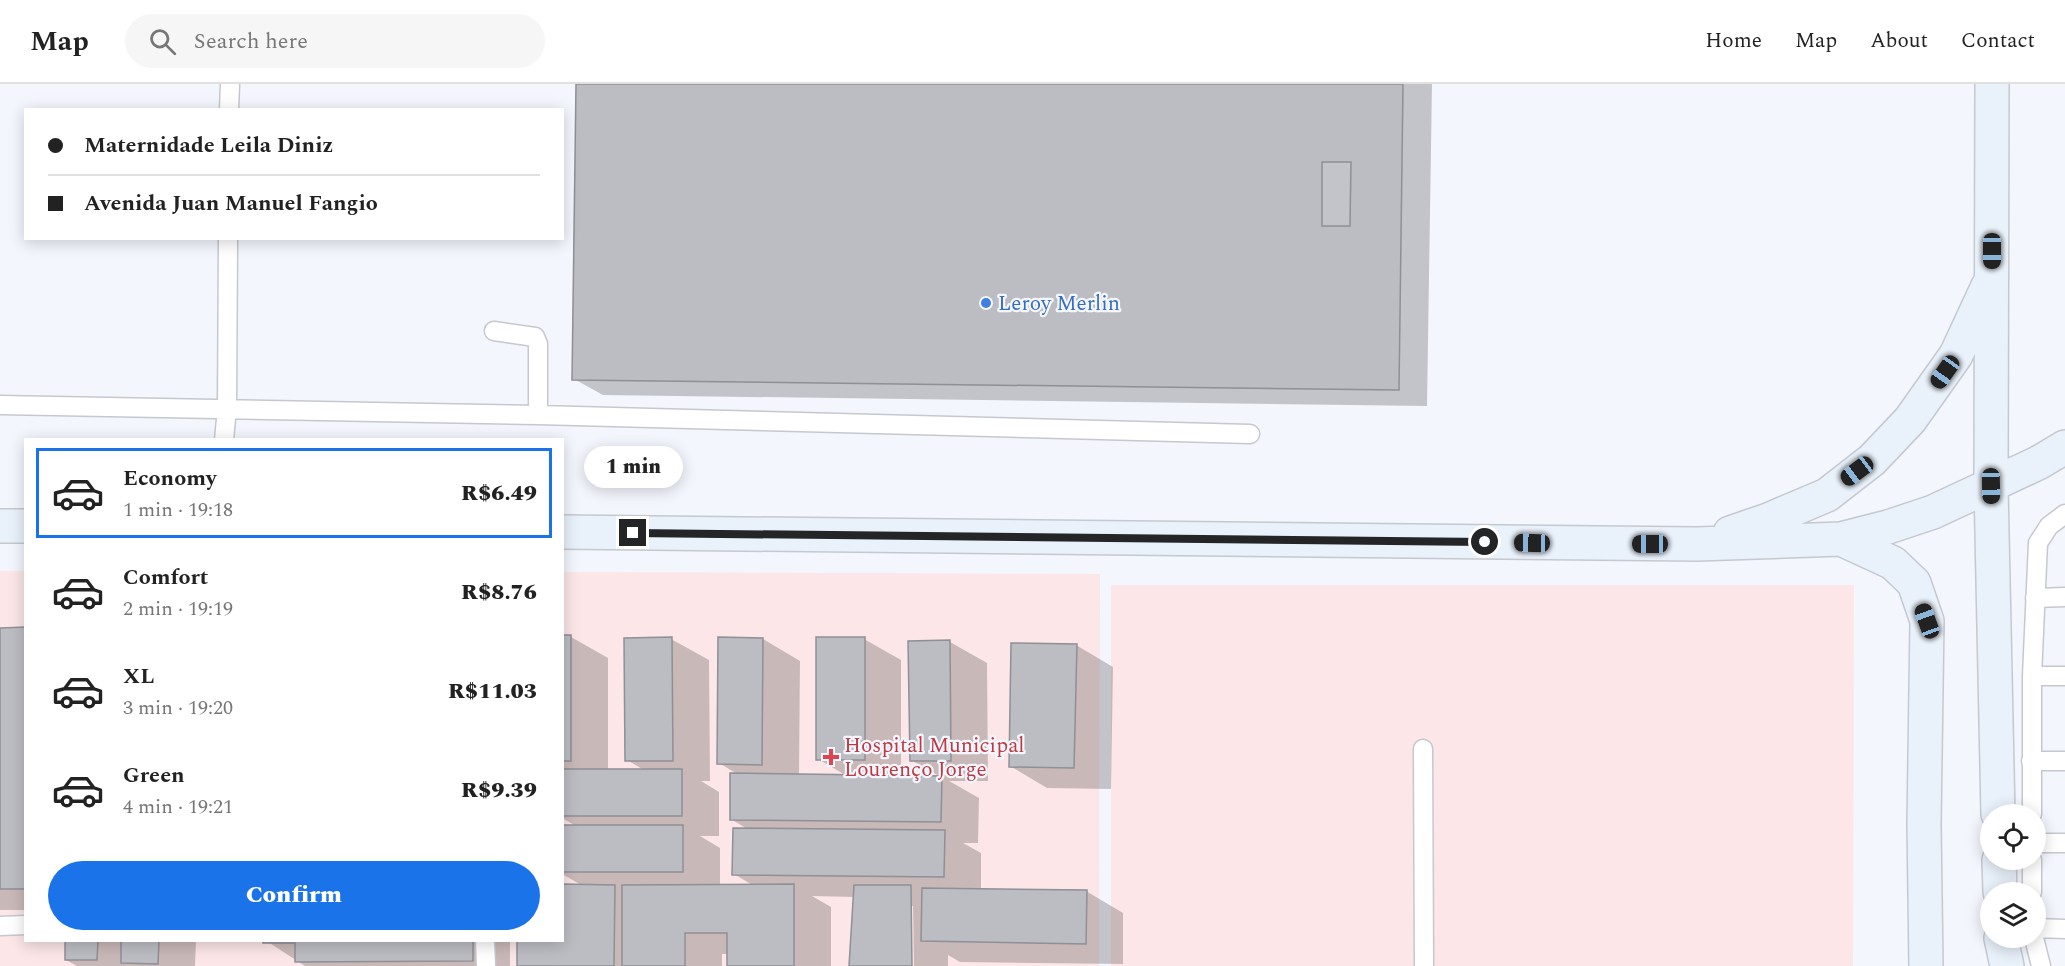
<!DOCTYPE html>
<html lang="en">
<head>
<meta charset="utf-8">
<style>
	:root { --surface:#fff; --page:#f6f6f6; --text:#222; --muted:#767676; --line:#e0e0e0; --accent:#1a73e8 }
	body { margin:0; font-family:Spectral,serif; background:var(--page); color:var(--text); height:100vh; display:flex; flex-direction:column; font-size:22px; white-space:nowrap }
	* { box-sizing:border-box; margin:0 }
	p { font-size:20px; color:var(--muted) }
	.icon { flex:none; width:33px; height:33px; fill:none; stroke:currentColor; stroke-width:2; stroke-linecap:round; stroke-linejoin:round }
	.map { position:relative; flex:1; overflow:hidden }
	.panel { position:absolute; left:24px; top:354px; width:540px; height:504px; display:flex; flex-direction:column; background:var(--surface); border-radius:0px; box-shadow:0 3px 15px #0003 }
	.panel>* { flex:none }
	.hud { position:absolute; left:24px; top:24px; width:540px; height:132px; border-radius:0px; box-shadow:0 3px 15px #0003; display:grid; align-content:center; height:132px; padding:0 24px; background:var(--surface) }
	.buttons { position:absolute; left:1980px; top:720px; display:grid; gap:12px }
	.buttons a { display:grid; place-items:center; width:66px; height:66px; border-radius:50%; background:var(--surface); box-shadow:0 3px 15px #0003; font-size:30px }
	.end { position:absolute; width:27px; height:27px; margin:-14px; border:8px solid #242527; background:#fff; box-shadow:0 0 0 3px #fff }
	.from { border-radius:50% }
	.bubble { position:absolute; height:42px; border-radius:21px; background:var(--surface); box-shadow:0 3px 15px #0003; font-size:20px; font-weight:800; line-height:42px; text-align:center }
	.car { position:absolute; width:18px; height:36px; margin:-18px -9px; border-radius:8px; box-shadow:0 0 4px 2px #0007; background:linear-gradient(#222 24%,#8ab4d8 0 40%,#222 0 76%,#8ab4d8 0 86%,#222 0) }
	.hud b { display:flex; align-items:center; gap:21px; height:57px; font-size:22px }
	.hud b+b { border-top:2px solid var(--line) }
	.hud i { width:15px; height:15px; background:var(--text) }
	ul { padding:10px 0 0; list-style:none }
	li { display:flex; align-items:center; gap:18px; height:90px; margin:0 12px 9px; padding:0 12px; border:3px solid transparent; border-radius:0px }
	li div { flex:1 }
	li b { display:block; font-size:22px }
	li em { font-style:normal; font-weight:800 }
	li.selected { border-color:var(--accent) }
	li>.icon { width:54px; height:54px; stroke-width:1.5 }
	.action { display:flex; gap:12px; margin-top:auto; padding:12px 24px }
	.action a { flex:1; height:69px; border-radius:36px; background:var(--accent); color:#fff; font-size:24px; font-weight:800; line-height:69px; text-align:center }
	header { display:flex; align-items:center; gap:36px; box-sizing:border-box; height:84px; padding:0 30px; background:var(--surface); border-bottom:2px solid var(--line) }
	header strong { font-size:28px }
	nav { display:flex; gap:33px; margin-inline-start:auto; font-size:21px }
	.search { width:420px; height:54px; background:var(--page); display:flex; align-items:center; gap:15px; box-sizing:border-box; padding:0 21px; border-radius:33px; color:var(--muted); font-size:22px }
	.map>svg:first-child { display:block }
	.medical { fill:#fce6e7 }
	.shadow { fill:#0003 }
	.building { fill:#bcbcc3; stroke:#8f8f96; stroke-width:1.5; fill-rule:evenodd }
	.lines { fill:none; stroke-linecap:round; stroke-linejoin:round }
	.lane-casing { stroke:#c6c8cf; stroke-width:21 }
	.secondary-casing { stroke:#c6c8cf; stroke-width:36 }
	.lane { stroke:#fff; stroke-width:18 }
	.secondary { stroke:#e9f1fa; stroke-width:33 }
	.route { stroke:#242527; stroke-width:8 }
	.shop-dot { fill:#3f7fe0; stroke:#f3f6fd; stroke-width:2 }
	.health-dot { fill:#e0444e; stroke:#f3f6fd; stroke-width:2 }
	.labels { text-anchor:middle; stroke-width:4.5; stroke-linejoin:round; paint-order:stroke }
	.shop-label { font-size:21px; fill:#366cbe; stroke:#f3f6fd; text-anchor:start }
	.health-label { font-size:21px; fill:#be3a42; stroke:#f3f6fd; text-anchor:start }
</style>
</head>
<body>
<header>
<strong>Map</strong>
<div class="search"><svg class="icon" aria-label="search" viewBox="0 0 24 24"><circle cx="10" cy="10" r="6"/><path d="M15 15l6 6"/></svg>Search here</div>
<nav><a>Home</a><a>Map</a><a>About</a><a>Contact</a></nav>
</header>
<div class="map">
<svg width="2065" height="882" viewBox="0 0 2065 882">
	<rect width="100%" height="100%" fill="#f3f6fd"/>
	<!-- medical -->
	<path class="medical" d="M0,487H25L26,856H562L563,488L1100,490L1099,882H0Z
		M1111,501H1854L1853,882H1111Z"/>
	<!-- shadow -->
	<path class="shadow" d="M577,0H1432L1427,322L603,311L574,295Z
		M0,545H26V826H0Z
		M562,553H571L608,574V686H644L627,676L671,555L709,576L710,697H701L719,708V752H700L720,764V802H754L734,790L749,746L731,735L739,691L719,679L720,555H763L800,577L799,691L847,692L818,675L864,555L901,576V693H941L911,676L950,558L987,579L988,697H949L979,714L978,759H963L981,769V806L1086,807L1123,829V880L960,878L948,871V882H914L913,822H910L911,882H850L855,813L812,812L831,823V882H729V870H722V882H518L562,856L583,802L562,790V742H576L562,734Z
		M1076,561L1113,583L1111,705L1047,704L1010,682Z
		M66,856H196L195,882H77L66,876Z
		M265,856H510V882H305Z"/>
	<!-- building -->
	<path class="building" d="M576,0H1403L1399,306L572,296ZM1322,78H1351L1350,142H1322Z
		M26,543V805H0V544Z
		M562,551H571V677H562Z
		M672,553L673,677H625L624,554Z
		M718,553L763,554L762,681L717,680Z
		M816,553H865V676H816Z
		M950,556L951,677H910L908,557Z
		M1011,559L1077,560L1074,684L1009,683Z
		M562,685H682V732H562Z
		M730,689L942,692L941,738L730,736Z
		M562,741H683V788H562Z
		M733,744L945,746L944,793L732,791Z
		M562,800L615,801L614,882H517V856H562Z
		M794,800V882H727V849H685V882H622V801Z
		M854,801H911L912,882H849Z
		M922,804L1087,806L1086,860L921,857Z
		M65,856H98L97,876H65Z
		M121,856H159L158,880L121,879Z
		M263,856H473V877L295,878V859H263Z"/>
	<g class="lines">
		<!-- lane casing -->
		<g class="lane-casing">
			<path id="lane" d="M229,26L230,0
				M0,321L538,331V260L535,253L494,247
				M538,331L1250,350
				M224,356L227,324L228,154
				M2035,514L2065,513
				M2032,592H2065
				M1423,665L1424,882
				M2031,677H2065
				M2032,730V592L2038,459L2049,442L2065,430
				M2036,759H2065
				M2032,776V808
				M0,842L26,841
				M2036,844L2065,845
				M2034,854L2041,882
				M485,856L486,882"/>
		</g>
		<!-- secondary casing -->
		<g class="secondary-casing">
			<path id="secondary" d="M1992,0L1991,402L1998,730
				M0,442H26
				M562,448L1697,460L1841,455L1888,443L1933,428L2038,379L2065,363
				M1730,449L1768,436L1827,411L1872,376L1910,336L1956,271L1988,202
				M1841,455L1893,479L1914,499L1927,537L1924,740L1926,882
				M1999,776L2000,808
				M2001,854L2007,882"/>
		</g>
		<!-- lane -->
		<use href="#lane" class="lane"/>
		<!-- secondary -->
		<use href="#secondary" class="secondary"/>
	</g>
	<g class="lines">
		<!-- route -->
		<path class="route" d="M633,449L1485,458"/>
	</g>
	<!-- markers -->
	<circle class="shop-dot" cx="986" cy="219" r="6"/>
	<path class="health-dot" d="M828 664h6v6h6v6h-6v6h-6v-6h-6v-6h6z"/>
	<g class="labels">
		<!-- shop labels -->
		<g class="shop-label">
			<text x="998" y="226">Leroy Merlin</text>
		</g>
		<!-- health labels -->
		<g class="health-label">
			<text x="844" y="668">Hospital Municipal<tspan x="844" dy="24">Lourenço Jorge</tspan></text>
		</g>
	</g>
</svg>
<div class="buttons">
<a><svg class="icon" aria-label="locate" viewBox="0 0 24 24"><circle cx="12" cy="12" r="6"/><path d="M12 2v4M12 18v4M2 12h4M18 12h4"/></svg></a>
<a><svg class="icon" aria-label="layers" viewBox="0 0 24 24"><path d="M12 4l9 5-9 5-9-5zM3 14l9 5 9-5"/></svg></a>
</div>
<i class="end from" style="left:1485px;top:458px"></i>
<i class="end" style="left:633px;top:449px"></i>
<div class="bubble" style="left:584px;top:362px;width:99px">1 min</div>
<i class="car" style="left:1992px;top:167px;rotate:180deg"></i>
<i class="car" style="left:1945px;top:288px;rotate:215deg"></i>
<i class="car" style="left:1857px;top:387px;rotate:233deg"></i>
<i class="car" style="left:1991px;top:402px;rotate:179deg"></i>
<i class="car" style="left:1532px;top:459px;rotate:271deg"></i>
<i class="car" style="left:1650px;top:460px;rotate:270deg"></i>
<i class="car" style="left:1927px;top:537px;rotate:340deg"></i>
<div class="hud">
<b><i class="from"></i>Maternidade Leila Diniz</b>
<b><i></i>Avenida Juan Manuel Fangio</b>
</div>
<section class="panel">
<ul>
<li class="selected"><svg class="icon" aria-label="car" viewBox="0 0 24 24"><path d="M5 17H2v-5l4-1 3-4h7l3 4 3 1v5h-3M9 17h6M6 11h13"/><circle cx="7" cy="17" r="2"/><circle cx="17" cy="17" r="2"/></svg><div><b>Economy</b><p>1 min · 19:18</p></div><em>R$6.49</em></li>
<li><svg class="icon" aria-label="car" viewBox="0 0 24 24"><path d="M5 17H2v-5l4-1 3-4h7l3 4 3 1v5h-3M9 17h6M6 11h13"/><circle cx="7" cy="17" r="2"/><circle cx="17" cy="17" r="2"/></svg><div><b>Comfort</b><p>2 min · 19:19</p></div><em>R$8.76</em></li>
<li><svg class="icon" aria-label="car" viewBox="0 0 24 24"><path d="M5 17H2v-5l4-1 3-4h7l3 4 3 1v5h-3M9 17h6M6 11h13"/><circle cx="7" cy="17" r="2"/><circle cx="17" cy="17" r="2"/></svg><div><b>XL</b><p>3 min · 19:20</p></div><em>R$11.03</em></li>
<li><svg class="icon" aria-label="car" viewBox="0 0 24 24"><path d="M5 17H2v-5l4-1 3-4h7l3 4 3 1v5h-3M9 17h6M6 11h13"/><circle cx="7" cy="17" r="2"/><circle cx="17" cy="17" r="2"/></svg><div><b>Green</b><p>4 min · 19:21</p></div><em>R$9.39</em></li>
</ul>
<div class="action"><a>Confirm</a></div>
</section>
</div>
</body>
</html>
